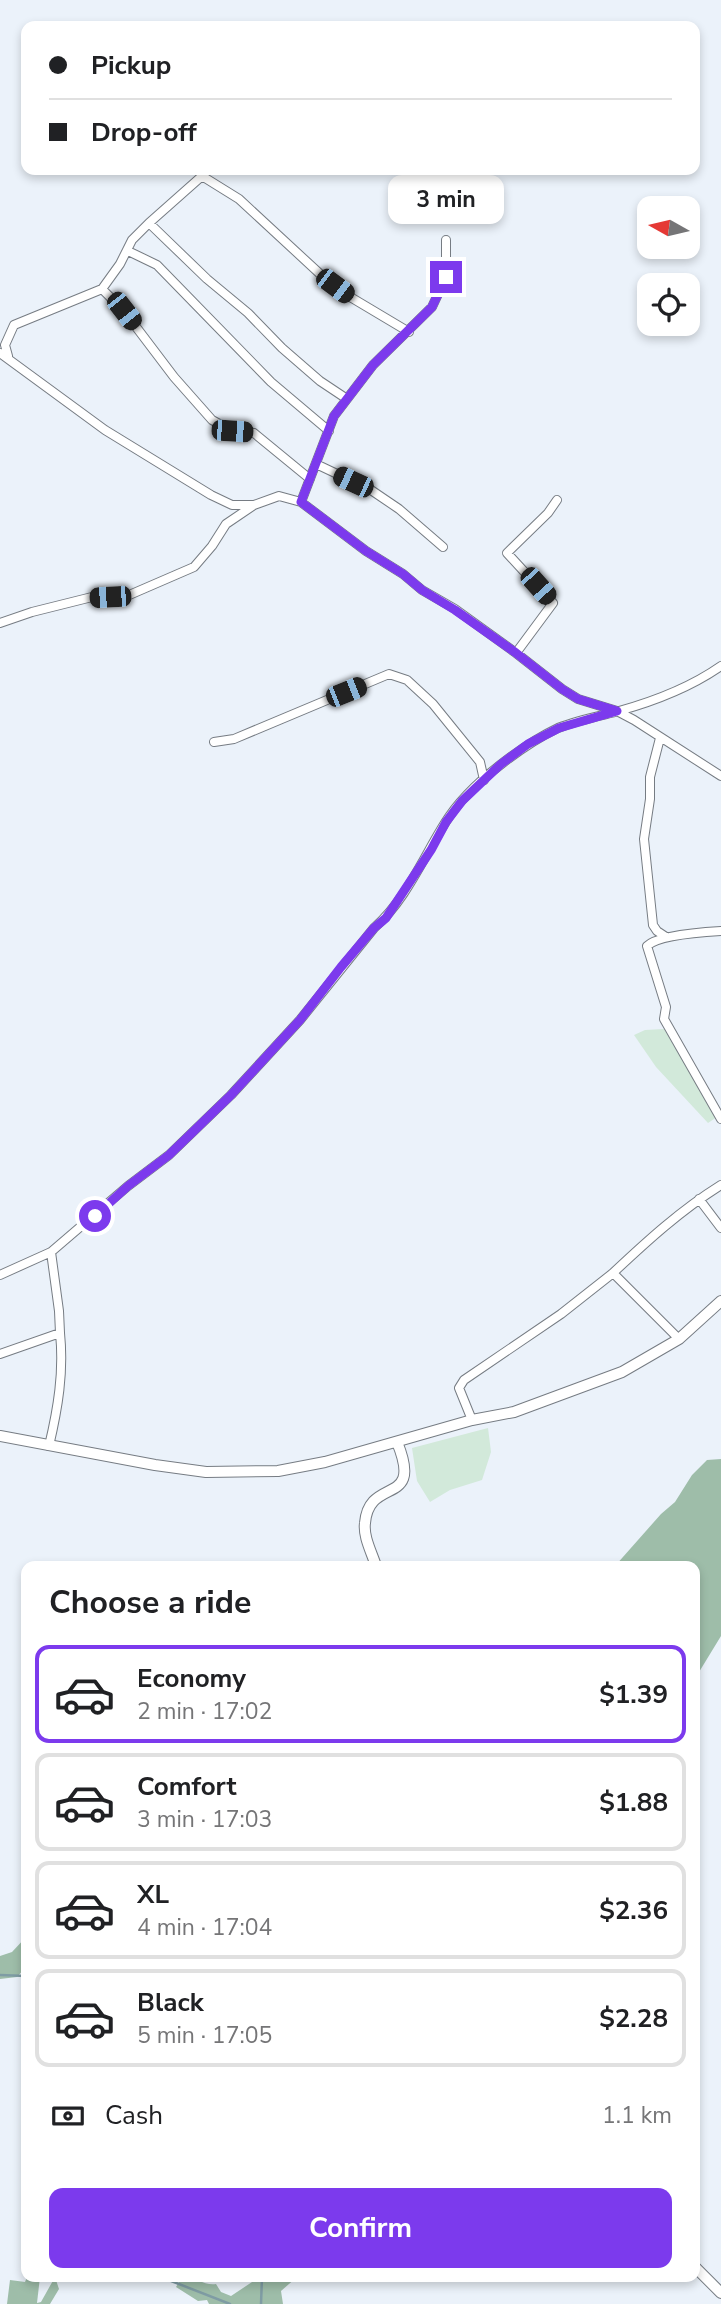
<!DOCTYPE html>
<html lang="en">
<head>
<meta charset="utf-8">
<style>
	:root { --surface:#fff; --page:#f6f6f6; --text:#202124; --muted:#757577; --line:#e0e0e0; --accent:#7c3aed }
	body { margin:0; font-family:"Nunito Sans",sans-serif; background:var(--page); color:var(--text); height:100vh; display:flex; flex-direction:column; font-size:26px; white-space:nowrap }
	* { box-sizing:border-box; margin:0 }
	p { font-size:23px; color:var(--muted) }
	.icon { flex:none; width:38px; height:38px; fill:none; stroke:currentColor; stroke-width:2; stroke-linecap:round; stroke-linejoin:round }
	.map { position:relative; flex:1; overflow:hidden }
	.sheet { position:absolute; left:21px; top:1561px; width:679px; height:721px; display:flex; flex-direction:column; background:var(--surface); border-radius:14px; box-shadow:0 4px 10px #0003 }
	.sheet>* { flex:none }
	.top-card { position:absolute; left:21px; top:21px; width:679px; height:154px; border-radius:14px; box-shadow:0 4px 10px #0003; display:grid; align-content:center; height:154px; padding:0 28px; background:var(--surface) }
	.needle { width:46px; rotate:278deg }
	.tools { position:absolute; left:637px; top:196px; display:grid; gap:14px }
	.tools a { display:grid; place-items:center; width:63px; height:63px; border-radius:14px; background:var(--surface); box-shadow:0 4px 10px #0003; font-size:35px }
	.end { position:absolute; width:32px; height:32px; margin:-16px; border:9px solid #7c3aed; background:#fff; box-shadow:0 0 0 4px #fff }
	.from { border-radius:50% }
	.bubble { position:absolute; height:49px; border-radius:14px; background:var(--surface); box-shadow:0 4px 10px #0003; font-size:23px; font-weight:700; line-height:49px; text-align:center }
	.car { position:absolute; width:21px; height:42px; margin:-21px -10px; border-radius:9px; box-shadow:0 0 5px 2px #0007; background:linear-gradient(#222 24%,#8ab4d8 0 40%,#222 0 76%,#8ab4d8 0 86%,#222 0) }
	.top-card b { display:flex; align-items:center; gap:24px; height:66px; font-size:26px }
	.top-card b+b { border-top:2px solid var(--line) }
	.top-card i { width:18px; height:18px; background:var(--text) }
	ul { padding:0; list-style:none }
	li { display:flex; align-items:center; gap:21px; height:98px; margin:0 14px 10px; padding:0 14px; border:4px solid var(--line); border-radius:14px }
	li div { flex:1 }
	li b { display:block; font-size:26px }
	li em { font-style:normal; font-weight:700 }
	li.active { border-color:var(--accent) }
	li>.icon { width:63px; height:63px; stroke-width:1.5 }
	h2 { padding:0 28px; font-size:32px; line-height:84px }
	.pay { display:flex; align-items:center; gap:18px; height:77px; padding:0 28px; font-size:26px }
	.pay p { margin-inline-start:auto }
	.action { display:flex; gap:14px; margin-top:auto; padding:14px 28px }
	.action a { flex:1; height:80px; border-radius:14px; background:var(--accent); color:#fff; font-size:28px; font-weight:700; line-height:80px; text-align:center }
	.map>svg:first-child { display:block }
	.green { fill:#d2e9da }
	.forest { fill:#9ebda9 }
	.lines { fill:none; stroke-linecap:round; stroke-linejoin:round }
	.stream { stroke:#7f9ca4; stroke-width:2.5 }
	.minor-casing { stroke:#767c83; stroke-width:10 }
	.secondary-casing { stroke:#767c83; stroke-width:12 }
	.minor { stroke:#fff; stroke-width:8 }
	.secondary { stroke:#fff; stroke-width:10 }
	.route { stroke:#7c3aed; stroke-width:9 }
</style>
</head>
<body>
<div class="map">
<svg width="721" height="2304" viewBox="0 0 721 2304">
	<rect width="100%" height="100%" fill="#ebf2fa"/>
	<!-- green -->
	<path class="green" d="M664,1029L717,1117L708,1123L656,1067L634,1035L645,1030Z
		M488,1428L491,1452L482,1480L450,1490L430,1502L417,1481L412,1448Z"/>
	<!-- forest -->
	<path class="forest" d="M721,1459V1636L696,1677L695,1566H615L661,1514L675,1502L692,1475L707,1460Z
		M26,1937V1967L17,1977L0,1979V1956L12,1952Z
		M27,2277H40L37,2303L41,2302L55,2277L59,2289L50,2304H7L10,2280L25,2282Z
		M182,2277C195,2276 204,2286 216,2284L221,2292L231,2296L252,2282L249,2277H297L281,2291L283,2304H209L207,2300L198,2301L176,2287Z"/>
	<g class="lines">
		<!-- stream -->
		<path class="stream" d="M0,1975L26,1976
			M161,2277L230,2304
			M261,2304L262,2277"/>
		<!-- minor casing -->
		<g class="minor-casing">
			<path id="minor" d="M149,223L202,176L239,199L319,273L352,298L409,332
				M128,251L157,265L271,382L329,431
				M0,353L105,430L211,495L232,505H254L279,496L301,502L366,551L403,574L422,590L455,609L516,653L562,689L578,699L617,711L634,720L721,776
				M8,356L5,345L14,325L102,289
				M316,464L371,490L399,509L443,547
				M310,479L254,433L232,431L212,420L174,377L124,311L102,289L120,264L132,240L149,223L207,279L248,313L282,348L320,381L347,399
				M301,502L334,416L373,365L432,307L446,277V240
				M0,623L32,612L92,597L127,596L194,567L212,546L226,524L254,505
				M516,653L553,603L507,553L548,513L557,500
				M660,738L650,777V799L644,839L653,925L657,931L666,937
				M214,742L234,739L389,674L407,680L433,704L480,762L484,780
				M721,931C704,932 658,935 647,946L666,1007L664,1019L721,1119
				M699,1199L721,1228
				M0,1275L51,1252L128,1186L169,1155L231,1095L300,1020L374,928C406,900 423,858 445,823C459,800 483,778 504,762C521,749 539,737 558,728C578,720 599,716 619,711C655,701 691,687 721,666
				M679,1339L613,1273C647,1241 681,1210 721,1185
				M0,1354L60,1333L59,1311L51,1252
				M472,1420L459,1388L464,1380L561,1314L613,1273
				M49,1446C58,1408 64,1372 60,1333"/>
		</g>
		<!-- secondary casing -->
		<g class="secondary-casing">
			<path id="secondary" d="M0,1436L155,1465L206,1472L278,1471L325,1462L472,1420L514,1412L622,1372L679,1339L721,1301
				M376,1566C372,1553 363,1537 365,1523C369,1475 424,1508 397,1442
				M695,2267L721,2293"/>
		</g>
		<!-- minor -->
		<use href="#minor" class="minor"/>
		<!-- secondary -->
		<use href="#secondary" class="secondary"/>
	</g>
	<g class="lines">
		<!-- route -->
		<path class="route" d="M95,1216L128,1186L169,1155L231,1095L300,1020L341,967L374,928L386,918L431,850L446,822L462,801L501,764L528,744L559,728L617,711L578,699L562,689L516,653L455,610L422,590L403,574L366,551L301,502L334,416L373,365L432,307L446,277"/>
	</g>
</svg>
<div class="tools">
<a><svg class="needle" viewBox="-14 -14 28 28"><path d="M0-13l5 13h-10z" fill="#e53935"/><path d="M0 13l5-13h-10z" fill="#757577"/></svg></a>
<a><svg class="icon" aria-label="locate" viewBox="0 0 24 24"><circle cx="12" cy="12" r="6"/><path d="M12 2v4M12 18v4M2 12h4M18 12h4"/></svg></a>
</div>
<i class="end from" style="left:95px;top:1216px"></i>
<i class="end" style="left:446px;top:277px"></i>
<div class="bubble" style="left:388px;top:175px;width:116px">3 min</div>
<i class="car" style="left:335px;top:286px;rotate:127deg"></i>
<i class="car" style="left:124px;top:311px;rotate:142deg"></i>
<i class="car" style="left:232px;top:431px;rotate:94deg"></i>
<i class="car" style="left:353px;top:482px;rotate:295deg"></i>
<i class="car" style="left:538px;top:586px;rotate:138deg"></i>
<i class="car" style="left:110px;top:597px;rotate:267deg"></i>
<i class="car" style="left:346px;top:692px;rotate:68deg"></i>
<div class="top-card">
<b><i class="from"></i>Pickup</b>
<b><i></i>Drop-off</b>
</div>
<section class="sheet">
<h2>Choose a ride</h2>
<ul>
<li class="active"><svg class="icon" aria-label="car" viewBox="0 0 24 24"><path d="M5 17H2v-5l4-1 3-4h7l3 4 3 1v5h-3M9 17h6M6 11h13"/><circle cx="7" cy="17" r="2"/><circle cx="17" cy="17" r="2"/></svg><div><b>Economy</b><p>2 min · 17:02</p></div><em>$1.39</em></li>
<li><svg class="icon" aria-label="car" viewBox="0 0 24 24"><path d="M5 17H2v-5l4-1 3-4h7l3 4 3 1v5h-3M9 17h6M6 11h13"/><circle cx="7" cy="17" r="2"/><circle cx="17" cy="17" r="2"/></svg><div><b>Comfort</b><p>3 min · 17:03</p></div><em>$1.88</em></li>
<li><svg class="icon" aria-label="car" viewBox="0 0 24 24"><path d="M5 17H2v-5l4-1 3-4h7l3 4 3 1v5h-3M9 17h6M6 11h13"/><circle cx="7" cy="17" r="2"/><circle cx="17" cy="17" r="2"/></svg><div><b>XL</b><p>4 min · 17:04</p></div><em>$2.36</em></li>
<li><svg class="icon" aria-label="car" viewBox="0 0 24 24"><path d="M5 17H2v-5l4-1 3-4h7l3 4 3 1v5h-3M9 17h6M6 11h13"/><circle cx="7" cy="17" r="2"/><circle cx="17" cy="17" r="2"/></svg><div><b>Black</b><p>5 min · 17:05</p></div><em>$2.28</em></li>
</ul>
<div class="pay"><svg class="icon" aria-label="cash" viewBox="0 0 24 24"><path d="M3 7h18v10H3z"/><circle cx="12" cy="12" r="2"/></svg>Cash<p>1.1 km</p></div>
<div class="action"><a>Confirm</a></div>
</section>
</div>
</body>
</html>
